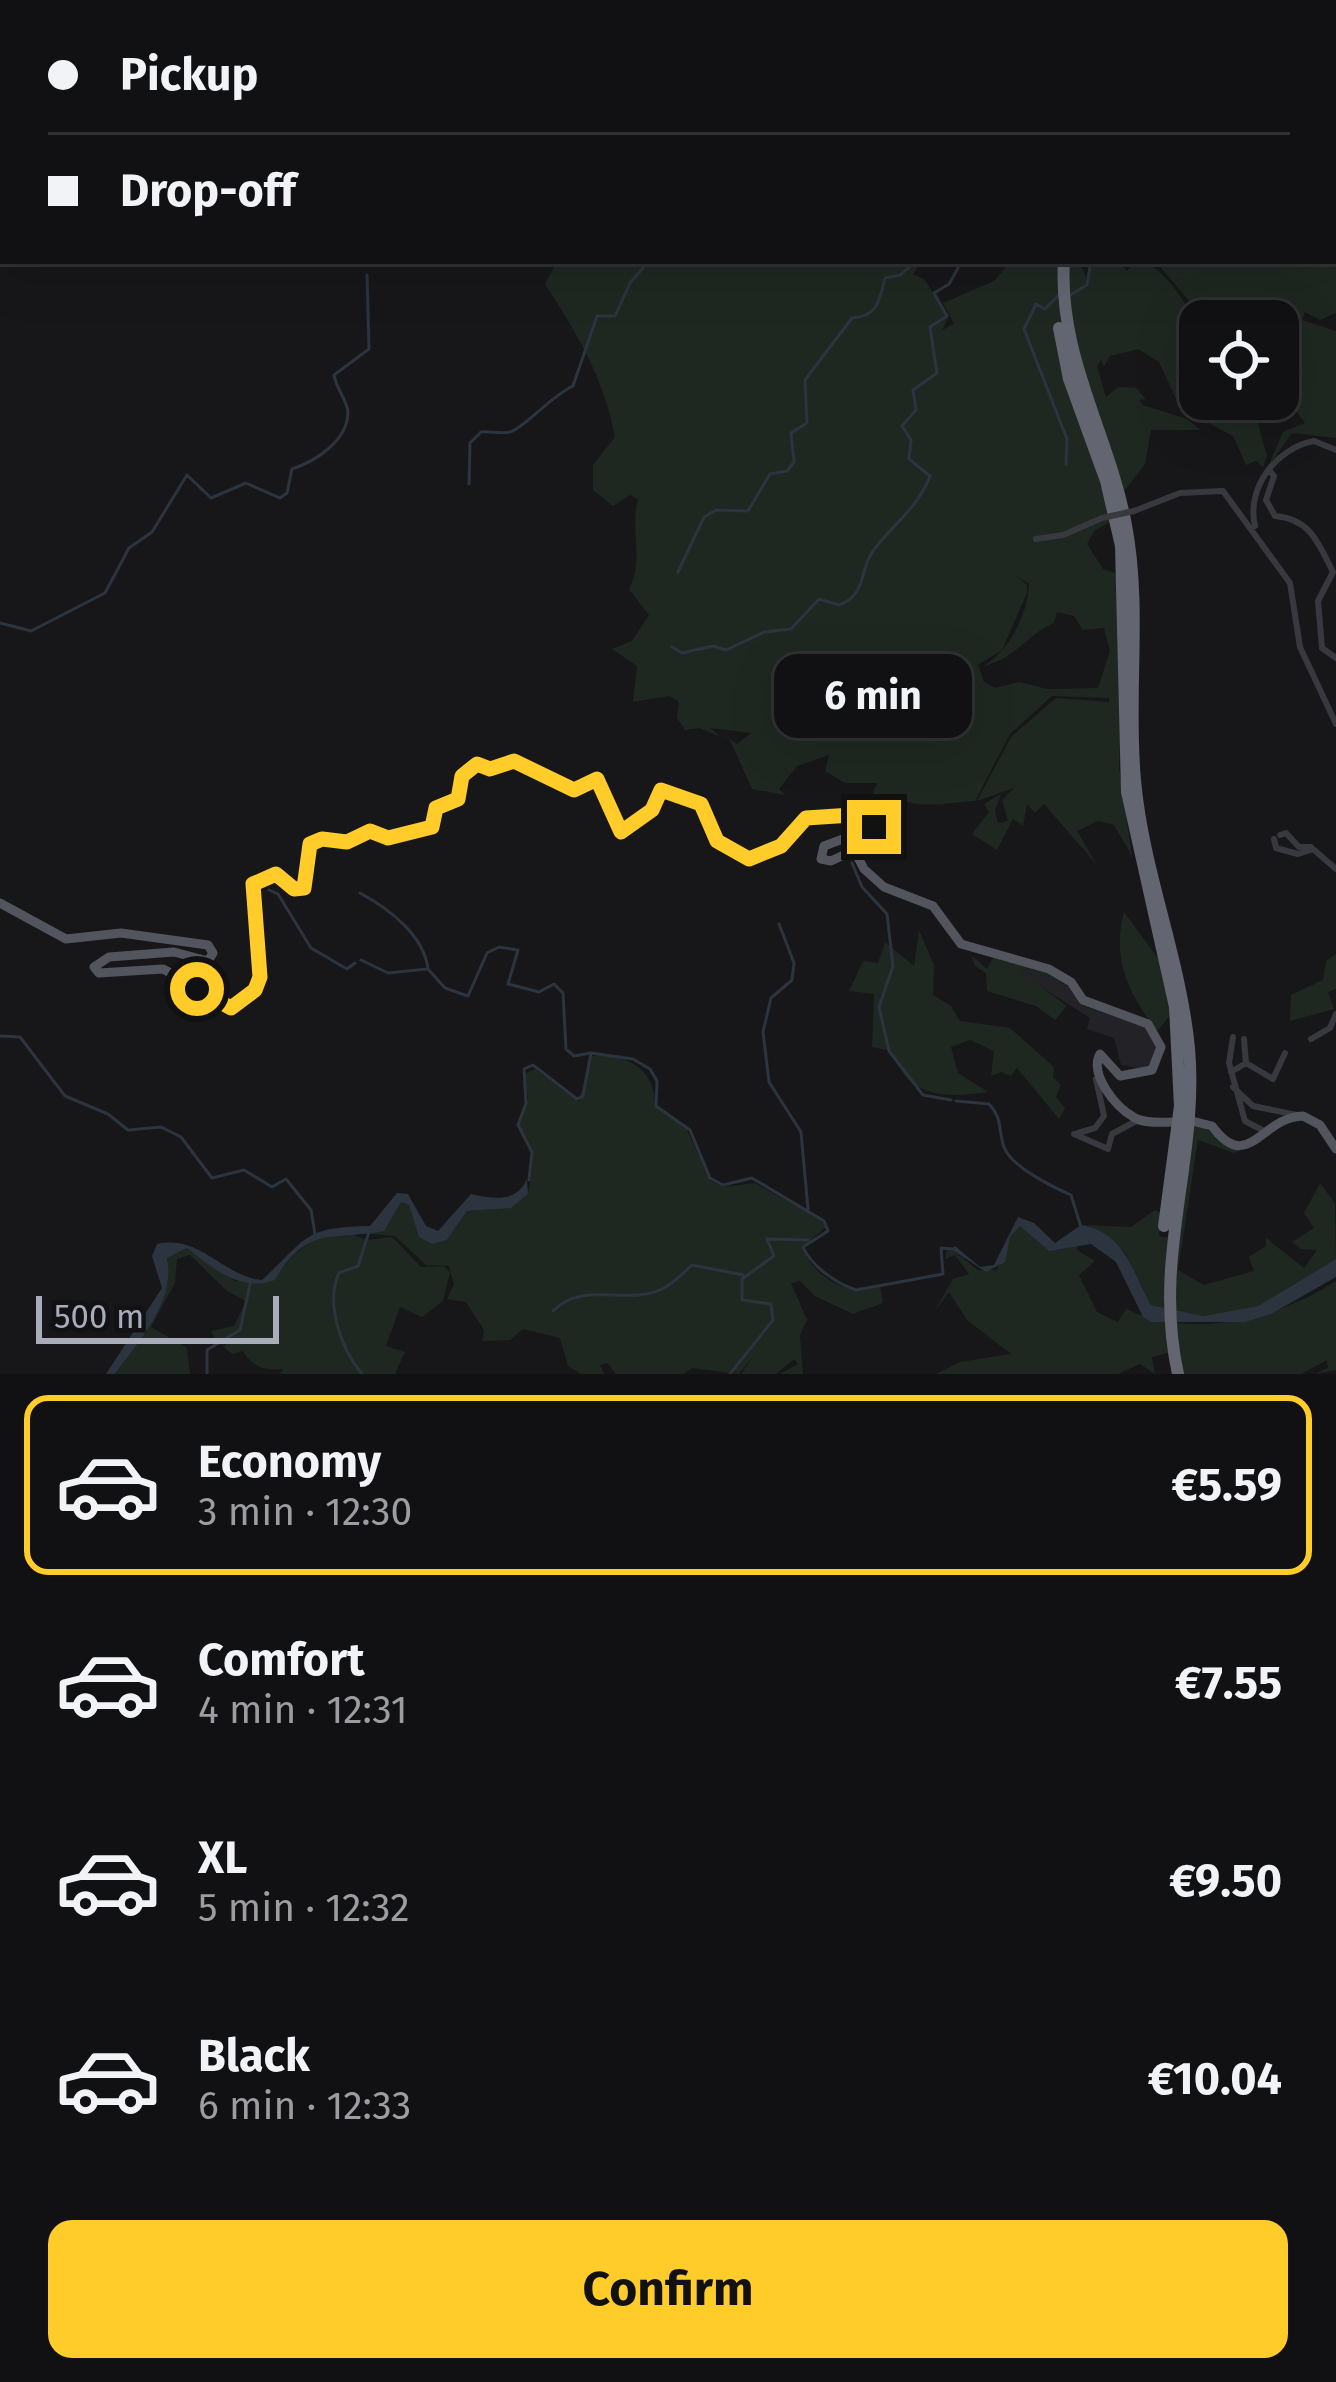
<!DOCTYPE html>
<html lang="en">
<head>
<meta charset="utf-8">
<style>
	:root { --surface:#111113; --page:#1a1a1c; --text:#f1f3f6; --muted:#9c9da0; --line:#303133; --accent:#ffcc29 }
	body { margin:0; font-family:"Fira Sans",sans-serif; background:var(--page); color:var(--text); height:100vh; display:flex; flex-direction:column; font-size:45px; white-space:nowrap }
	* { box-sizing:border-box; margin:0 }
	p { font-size:39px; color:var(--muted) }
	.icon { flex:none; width:66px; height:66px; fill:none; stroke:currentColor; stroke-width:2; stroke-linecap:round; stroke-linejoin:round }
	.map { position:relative; height:1374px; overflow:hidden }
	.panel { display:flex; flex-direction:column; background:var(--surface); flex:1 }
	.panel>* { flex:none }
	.banner { position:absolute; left:0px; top:0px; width:1338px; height:264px; box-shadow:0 12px 48px #0002,0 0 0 3px var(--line); display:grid; align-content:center; height:264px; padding:0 48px; background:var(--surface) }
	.controls { position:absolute; left:1179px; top:300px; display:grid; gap:24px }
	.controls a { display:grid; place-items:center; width:120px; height:120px; border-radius:24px; background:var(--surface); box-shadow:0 12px 48px #0002,0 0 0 3px var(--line); font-size:60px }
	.scale { position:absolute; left:36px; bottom:30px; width:243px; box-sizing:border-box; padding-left:12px; border:6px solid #a8acbb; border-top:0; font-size:33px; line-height:42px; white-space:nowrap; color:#a8acbb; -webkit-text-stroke:9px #121214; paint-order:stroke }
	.end { position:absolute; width:54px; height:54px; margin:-27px; border:15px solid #ffcc29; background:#111; box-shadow:0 0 0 6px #111 }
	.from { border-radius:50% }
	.bubble { position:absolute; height:84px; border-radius:24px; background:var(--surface); box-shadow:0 12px 48px #0002,0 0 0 3px var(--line); font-size:39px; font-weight:700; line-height:84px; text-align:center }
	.banner b { display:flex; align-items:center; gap:42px; height:114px; font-size:45px }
	.banner b+b { border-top:3px solid var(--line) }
	.banner i { width:30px; height:30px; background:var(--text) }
	ul { padding:21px 0 0; list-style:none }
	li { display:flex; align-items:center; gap:36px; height:180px; margin:0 24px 18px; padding:0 24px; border:6px solid transparent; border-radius:24px }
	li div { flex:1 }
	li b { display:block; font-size:45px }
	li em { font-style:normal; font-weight:700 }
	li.on { border-color:var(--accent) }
	li>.icon { width:108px; height:108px; stroke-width:1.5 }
	.action { display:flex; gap:24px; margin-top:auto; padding:24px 48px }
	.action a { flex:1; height:138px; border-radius:24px; background:var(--accent); color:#111; font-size:48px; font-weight:700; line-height:138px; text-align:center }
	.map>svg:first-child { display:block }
	.built { fill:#232327 }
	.green { fill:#1e2821; fill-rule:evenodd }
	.water { fill:#2b343f }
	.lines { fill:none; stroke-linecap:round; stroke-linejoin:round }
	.stream { stroke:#2b343f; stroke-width:3 }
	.minor { stroke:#38383f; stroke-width:6 }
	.major { stroke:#53555e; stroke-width:9 }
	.highway { stroke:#636570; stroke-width:12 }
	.minor-bridge { stroke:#38383f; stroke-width:6 }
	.route { stroke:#ffcc29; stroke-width:15 }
</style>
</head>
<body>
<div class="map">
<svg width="1336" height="1374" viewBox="0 0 1336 1374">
	<rect width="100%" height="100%" fill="#171719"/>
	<!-- built -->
	<path class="built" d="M1029,968L1069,986L1078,1004L1146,1027L1157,1048L1156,1058L1146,1070L1121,1065L1114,1038L1087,1029L1090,1018L1018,972Z"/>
	<!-- green -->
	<path class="green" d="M1336,100V313L1320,320L1305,312L1302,320L1336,331V438L1292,433L1268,467L1283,432L1305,423L1288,400L1263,413L1258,424L1267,456L1263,467L1256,461L1246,465L1233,436L1203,420L1204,412L1221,399H1278V321H1200V332L1196,309L1155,261H1335Z
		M557,261H922L913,274L924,279L949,316L942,330L954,324L943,303L994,281L1011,261H1078L1087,278L1089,261H1119L1127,271L1135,261C1164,261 1200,318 1198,346C1197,355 1190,363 1187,373L1199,404V423L1177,401L1159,362L1138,349L1110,356L1104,366L1101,360L1097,366L1106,397L1118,387L1136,388L1146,399L1139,400L1143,405L1187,419L1200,430H1151L1145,464L1123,493L1095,466L1111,521L1094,531L1087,544L1103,569L1120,575L1124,621L1119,767L1132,856L1114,825L1098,821L1077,831L1097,865L1044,804L1035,813L1027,804L1023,826L1013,819L997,850L972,834L989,812L984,804L1001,794L995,810L998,823L1008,821L1002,800L1014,788L977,801L1011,737L1056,698L1109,702V698L1052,696L1010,734L975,801C954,802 927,808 908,802C895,798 884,792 872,795L877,783H845L825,771L829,755L797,766L779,789L785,795L752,789L729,738L717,731L737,744L751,733L710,728L721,737L699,728L685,730L677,718L679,702L670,696L633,702L637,666L612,649L632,641L649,615L629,589C644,562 630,529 638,499L630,495L613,506L593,490V465L615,437C603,376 578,335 545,284ZM1015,575L1029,584C1028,614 1009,652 983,666C1014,660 1026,635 1054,623L1057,612L1074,616L1083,630L1104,628L1110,651L1098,688L1047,689L1019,682L995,688L984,682L978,665L1002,650L1027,593V585Z
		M1124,912L1163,965L1172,1013L1157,1031C1130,995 1111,960 1124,912Z
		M919,930L934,965L933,995L951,1006L960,1021L1010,1028L1054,1067L1053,1077L1061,1085L1056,1097L1065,1108L1059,1119L1017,1068L1011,1076L1001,1072L991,1076L994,1051L970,1040L951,1047L958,1073L988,1092C939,1099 909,1096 891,1051L872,1047L874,994L849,991L863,961L878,963L885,942L914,966Z
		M1336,954V989L1328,992L1334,1009L1290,1021L1291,995L1323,980L1326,961Z
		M971,955L987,969L994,955L1043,969L1070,983L1078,999L1117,1016L1078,1004L1069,986L1029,968L1020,971L1067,1006L1055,1020L1036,1006L987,991L986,973L975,966Z
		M590,1056C628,1054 655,1068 655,1106L685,1126L711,1181L724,1187L755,1183L818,1218L826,1227L802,1247C812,1276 851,1300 880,1285L883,1303L853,1314L815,1296L800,1281L791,1283L807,1320L800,1335L803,1374H780L798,1364L794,1359L776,1374H741L755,1354L739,1374L692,1368L683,1374H616L607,1363L600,1365L604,1374H581L568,1366L560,1338L523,1329L510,1340L482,1341L484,1330L466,1302L447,1299L454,1284L449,1266L426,1265L395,1236L360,1233H372L401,1202L409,1204L432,1244L447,1240L467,1211L512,1207L528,1194C533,1168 538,1147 518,1128L528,1098L524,1074L535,1069L579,1102Z
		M1193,1118L1231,1149L1264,1140L1234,1153L1198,1140L1178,1270L1204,1285L1254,1271L1249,1257L1266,1246V1238L1304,1268L1317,1250L1301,1249L1292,1242L1314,1228L1304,1213L1320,1183L1335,1203L1336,1259L1258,1306L1203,1316L1151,1305L1124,1252L1087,1225L1131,1227L1155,1210L1162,1214L1159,1236L1173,1238Z
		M1021,1225L1036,1234L1045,1248L1078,1244L1077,1250L1095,1261L1079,1275L1097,1312L1118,1322L1126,1309C1193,1340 1276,1320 1336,1281V1370L1315,1374L1328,1368L1327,1360L1301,1374H1182L1175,1351L1152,1357L1155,1374L1140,1364L1118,1374H936L960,1362L1011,1354L967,1320L949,1292L934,1312L953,1279L969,1274L955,1255L945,1259L947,1250L951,1249L978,1270H997L1010,1237Z
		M342,1231L367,1240L392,1237L421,1267L444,1266L450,1272L443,1301L422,1317L400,1307L386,1346L405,1352L395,1374H279L284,1369C267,1370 253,1369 243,1351L232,1354L224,1347L229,1340L217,1343L211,1331L234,1326L246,1301L227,1291L190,1255L177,1259L175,1283L151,1327L187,1348L190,1374H115C137,1346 174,1295 167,1258L187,1248L235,1281L275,1280C291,1253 311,1236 342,1231Z"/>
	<!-- water -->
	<path class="water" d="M527,1179L528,1194L511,1208L467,1211L447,1240L432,1244L419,1237L409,1205L401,1202L384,1231C332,1241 308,1224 275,1280C241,1293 212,1268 187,1248L167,1258C176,1301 139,1341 115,1374H106L162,1288L152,1256L157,1244C200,1234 224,1277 262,1280C307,1239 302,1227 370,1226L397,1193L408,1194L426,1226L438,1231L471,1194C494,1199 516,1203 527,1179Z
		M1018,1217L1034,1223L1055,1243L1081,1225C1125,1232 1132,1272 1151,1305L1203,1316L1258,1306L1336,1259V1277L1271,1314L1245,1322H1151L1143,1317L1116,1262L1091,1244L1049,1251L1020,1226L1010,1237L1005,1262L986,1272L951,1249L955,1246L980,1267L994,1265Z"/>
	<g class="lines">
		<!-- stream -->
		<path class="stream" d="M49,3L50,0
			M0,60L3,58
			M1061,293L1045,309L1036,304L1024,329L1067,439L1066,464
			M1070,295L1087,285L1091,261
			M469,484L470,443L481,432C491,431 501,434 510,432C524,428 551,396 573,386L597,316H615L630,283L649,261
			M678,572L704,517L716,510L748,511L770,474L787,471L794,462L791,433L807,423L805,380L852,318C879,316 879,300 885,278L900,275L916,261
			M0,623L31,631L105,593L129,548L152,532L187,475L211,498L246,483L280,498L287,493L292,469C316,461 347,441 348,413C348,401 336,389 334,375L369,349L367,275
			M672,647L682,653L713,646L726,650L764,632L791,629L819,599L839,605C867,595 859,570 873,551C892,525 918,508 930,476L909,459L911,440L902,426L916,410L913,390L937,373L930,327L947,316L934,293L949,284L962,261
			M852,863L862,887L887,914L893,966L879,1007L889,1051L923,1095L951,1100
			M269,890L278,894L311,948L347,969L355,963
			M360,893C388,908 424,935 428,969L445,988L468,996L487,953L499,947L518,950L508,984L539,992L554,984L563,993L566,1049L574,1056L590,1053
			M779,924L794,963L792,980L771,998L763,1032L769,1082L801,1132L808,1209
			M361,960L388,973L427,969
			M0,1036L20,1037L65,1096L108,1114L128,1130L161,1127L181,1137L212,1178L244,1170L272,1187L286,1179L311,1210L315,1234
			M956,1101L989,1104C1003,1119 998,1130 1004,1147C1011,1167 1055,1188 1071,1195L1081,1227
			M529,1180L532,1152L518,1125L526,1103L524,1069L533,1065L577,1099L583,1096L591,1053L633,1059L650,1069L657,1081L656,1106L690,1130L710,1178L723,1185L752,1178L824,1221L828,1231L803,1247C812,1267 836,1283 856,1290L943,1274L941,1248L953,1249
			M553,1311C584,1280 627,1306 662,1289C673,1284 683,1273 692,1265L743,1275
			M207,1374V1350L240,1330L250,1284
			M362,1374C341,1349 325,1303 339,1273L358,1266L369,1232
			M730,1374L773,1320L771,1304L742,1300V1279L774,1256L767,1239L808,1240"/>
		<!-- minor -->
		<path class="minor" d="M1335,34H1336
			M0,123L3,124
			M1269,470L1274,476L1266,500L1275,516C1310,519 1318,542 1333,572L1318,601L1322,648L1336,658
			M1134,511L1180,493L1223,491L1290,583L1300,647L1336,724
			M1255,526C1246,488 1276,448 1314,441L1336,450
			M1036,539L1063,535L1102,518
			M1280,835L1286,833L1299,847H1311
			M1274,839L1276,848L1298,854L1313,849L1336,869
			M1233,1037L1229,1063L1245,1121L1264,1131
			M1311,1039L1330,1028L1336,1014
			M1246,1063L1273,1079L1285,1053
			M1231,1072L1246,1063L1244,1039
			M1233,1087L1253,1106L1297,1115
			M1078,1133L1095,1128L1104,1116L1096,1079
			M1074,1134L1108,1149L1112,1134L1138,1120"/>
		<!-- major -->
		<path class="major" d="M0,903L66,939L121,933L208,945L213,953L208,961L174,952L109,957L94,967L99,973L163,969L235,1008L259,984L253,884L276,874L294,889L303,888L307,858L316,840L347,841L370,831L388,838L432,827L436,809L457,799L462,776L477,764L490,769L515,761L575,790L597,779L621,832L652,810L661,790L701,804L717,841L749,859L781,846L800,821L852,815L884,836L882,851L873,852L859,833L824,846L821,859L831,861L854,850L864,869L884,887L933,906L961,944L1049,969L1071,982L1083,1000L1148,1024L1161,1047L1152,1070L1120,1076L1100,1054C1089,1074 1115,1107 1135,1118C1146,1124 1163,1122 1175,1122
			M1192,1121L1212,1126C1248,1175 1261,1117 1303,1116L1320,1125L1336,1149"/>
		<!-- highway -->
		<path class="highway" d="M1185,3L1188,0
			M1199,3L1203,0
			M1064,261C1058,357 1109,434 1126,525C1142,610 1127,695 1135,780C1143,871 1180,956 1189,1048C1199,1161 1152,1256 1178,1374
			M1059,328L1069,379L1106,481L1121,546L1127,792L1175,1007L1180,1106L1164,1226"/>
		<!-- minor-bridge -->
		<path class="minor-bridge" d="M1102,518L1134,511"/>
	</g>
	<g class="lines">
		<!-- route -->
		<path class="route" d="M197,989L231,1008L255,990L260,977L253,884L276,874L294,889L304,888L310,844L322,839L347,842L370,831L388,838L432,827L436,808L458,799L462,776L477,764L490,769L514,761L574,790L597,779L621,832L652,810L661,790L701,804L717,841L749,859L781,846L806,818L852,815L874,827"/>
	</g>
</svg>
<div class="controls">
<a><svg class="icon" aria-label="locate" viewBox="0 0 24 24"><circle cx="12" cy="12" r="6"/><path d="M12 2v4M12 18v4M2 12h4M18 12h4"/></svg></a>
</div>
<div class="scale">500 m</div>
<i class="end from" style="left:197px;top:989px"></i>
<i class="end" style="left:874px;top:827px"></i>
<div class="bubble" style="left:774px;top:654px;width:198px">6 min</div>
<div class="banner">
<b><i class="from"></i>Pickup</b>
<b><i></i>Drop-off</b>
</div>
</div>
<section class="panel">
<ul>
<li class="on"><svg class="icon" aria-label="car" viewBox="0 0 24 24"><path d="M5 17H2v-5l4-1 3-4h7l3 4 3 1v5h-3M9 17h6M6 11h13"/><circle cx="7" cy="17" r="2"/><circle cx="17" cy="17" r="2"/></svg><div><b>Economy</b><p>3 min · 12:30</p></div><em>€5.59</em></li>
<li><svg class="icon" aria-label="car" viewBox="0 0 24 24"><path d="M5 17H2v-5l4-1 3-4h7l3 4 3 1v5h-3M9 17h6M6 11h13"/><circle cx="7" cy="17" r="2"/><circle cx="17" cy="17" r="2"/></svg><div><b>Comfort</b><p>4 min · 12:31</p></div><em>€7.55</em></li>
<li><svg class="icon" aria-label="car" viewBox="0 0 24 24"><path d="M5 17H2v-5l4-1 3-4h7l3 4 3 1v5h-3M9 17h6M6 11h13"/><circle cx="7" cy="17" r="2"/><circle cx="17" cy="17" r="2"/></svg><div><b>XL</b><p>5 min · 12:32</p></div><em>€9.50</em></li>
<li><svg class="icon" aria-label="car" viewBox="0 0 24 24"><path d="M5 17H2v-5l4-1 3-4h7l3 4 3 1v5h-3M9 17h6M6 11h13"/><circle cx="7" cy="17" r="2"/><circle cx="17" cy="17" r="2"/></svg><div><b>Black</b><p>6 min · 12:33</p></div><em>€10.04</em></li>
</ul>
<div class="action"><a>Confirm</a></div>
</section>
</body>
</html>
